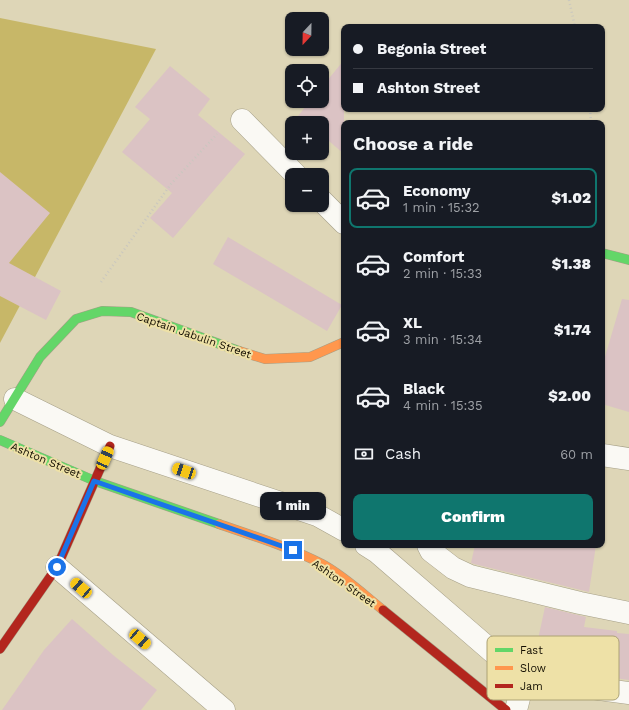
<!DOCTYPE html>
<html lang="en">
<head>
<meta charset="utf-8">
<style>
	:root { --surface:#171b24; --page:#242831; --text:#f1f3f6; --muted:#9ea1a6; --line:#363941; --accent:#0f766e }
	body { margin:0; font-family:"Work Sans",sans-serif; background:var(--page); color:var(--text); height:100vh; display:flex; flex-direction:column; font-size:15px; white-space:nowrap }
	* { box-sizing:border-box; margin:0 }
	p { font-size:13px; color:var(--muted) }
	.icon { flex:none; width:22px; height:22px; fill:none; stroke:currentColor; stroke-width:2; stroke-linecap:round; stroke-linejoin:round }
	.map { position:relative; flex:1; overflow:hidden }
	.sheet { position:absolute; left:341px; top:120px; width:264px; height:428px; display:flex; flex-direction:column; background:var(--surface); border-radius:8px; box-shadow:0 1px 3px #0004 }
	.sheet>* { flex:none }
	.top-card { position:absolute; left:341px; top:24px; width:264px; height:88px; border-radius:8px; box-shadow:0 1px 3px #0004; display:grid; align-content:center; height:88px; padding:0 12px; background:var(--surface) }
	.needle { width:26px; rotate:202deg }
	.buttons { position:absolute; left:285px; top:12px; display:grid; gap:8px }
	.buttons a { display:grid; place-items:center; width:44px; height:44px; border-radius:8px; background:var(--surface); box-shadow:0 1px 3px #0004; font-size:20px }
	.end { position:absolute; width:18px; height:18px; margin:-9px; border:5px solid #1a73e8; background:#fff; box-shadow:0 0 0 2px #fff }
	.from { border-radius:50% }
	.bubble { position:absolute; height:28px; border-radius:8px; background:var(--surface); box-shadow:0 1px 3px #0004; font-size:13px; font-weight:800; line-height:28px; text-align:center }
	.car { position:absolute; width:12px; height:24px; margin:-12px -6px; border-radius:5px; box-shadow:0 0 3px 1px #0007; background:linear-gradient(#f5c518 24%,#345 0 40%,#f5c518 0 76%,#345 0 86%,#f5c518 0) }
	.top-card b { display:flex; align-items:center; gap:14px; height:38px; font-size:15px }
	.top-card b+b { border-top:1px solid var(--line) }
	.top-card i { width:10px; height:10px; background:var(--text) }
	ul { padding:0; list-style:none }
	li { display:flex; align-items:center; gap:12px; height:60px; margin:0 8px 6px; padding:0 4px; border:2px solid transparent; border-radius:8px }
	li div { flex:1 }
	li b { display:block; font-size:15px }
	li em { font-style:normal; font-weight:800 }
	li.on { border-color:var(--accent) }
	li>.icon { width:36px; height:36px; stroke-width:1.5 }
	h2 { padding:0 12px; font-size:18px; line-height:48px }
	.pay { display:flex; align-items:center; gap:10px; height:44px; padding:0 12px; font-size:15px }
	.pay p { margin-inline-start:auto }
	.primary-button { display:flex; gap:8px; margin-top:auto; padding:8px 12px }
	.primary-button a { flex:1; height:46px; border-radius:8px; background:var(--accent); color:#fff; font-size:16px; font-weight:800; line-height:46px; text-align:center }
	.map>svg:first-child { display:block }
	.forest { fill:#c7b768 }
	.building { fill:#dbc3c4 }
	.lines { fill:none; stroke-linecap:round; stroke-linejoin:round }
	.street-casing { stroke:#a59f87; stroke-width:23 }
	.fast-casing { stroke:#a59f87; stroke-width:10 }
	.slow-casing { stroke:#a59f87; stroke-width:10 }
	.jam-casing { stroke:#a59f87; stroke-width:10 }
	.path { stroke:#c9c7bf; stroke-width:2.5; stroke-dasharray:1 3; stroke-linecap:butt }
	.street { stroke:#faf9f4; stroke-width:22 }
	.fast { stroke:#63d668; stroke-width:9 }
	.slow { stroke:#ff974d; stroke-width:9 }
	.jam { stroke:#b3261e; stroke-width:9 }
	.route { stroke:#1a73e8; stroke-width:5 }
	.labels { text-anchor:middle; stroke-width:4; stroke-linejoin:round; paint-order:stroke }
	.street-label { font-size:11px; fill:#130e00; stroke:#eee1a7 }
	.key { fill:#eee1a7; stroke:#aca275; stroke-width:1 }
	.key-label { font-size:11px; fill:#130e00 }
</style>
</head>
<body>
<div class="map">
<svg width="629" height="710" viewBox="0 0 629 710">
	<rect width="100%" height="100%" fill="#ded6b7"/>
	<!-- forest -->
	<path class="forest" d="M0,18L156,49L0,343Z"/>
	<!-- building -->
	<path class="building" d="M344,60V154L322,135V123H307L298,116L310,101H322V87Z
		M170,66L210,99L198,115L245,154L173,238L150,218L172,193L122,152L150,119L135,107Z
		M0,172L50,213L9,263L61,291L46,320L0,296Z
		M228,237L342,305L327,331L213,264Z
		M622,299L629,300V412L602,404V367Z
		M475,545H596L589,592L474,564L471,563Z
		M545,607L586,617L584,627L617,631V633L629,634V680L532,667Z
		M72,619L113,655L157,690L141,710H2L44,650Z"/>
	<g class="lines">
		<!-- street casing -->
		<g class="street-casing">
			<path id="street" d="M242,120L296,175
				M322,201L344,223
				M15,399L110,446L317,515L344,530
				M602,455L629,459
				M366,545L377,552L524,679L629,693
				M428,545L431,551L453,568L470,576L580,603L629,613
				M57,567L224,710
				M516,710L524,679"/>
		</g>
		<!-- fast casing -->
		<g class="fast-casing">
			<path id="fast" d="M602,253L629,260
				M0,422L40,357L76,319L102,311L131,312L239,351
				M0,440L95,481L219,524"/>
		</g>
		<!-- slow casing -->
		<g class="slow-casing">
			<path id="slow" d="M239,351L265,359L310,357L344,342
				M219,524C254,536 289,547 322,564C344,576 363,594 383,610"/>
		</g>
		<!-- jam casing -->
		<g class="jam-casing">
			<path id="jam" d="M383,610L506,710
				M0,649L57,567L110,446"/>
		</g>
		<!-- path -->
		<path class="path" d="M569,0L575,27
			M590,109L591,123
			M101,282L171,184L217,134"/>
		<!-- street -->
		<use href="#street" class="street"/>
		<!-- fast -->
		<use href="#fast" class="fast"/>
		<!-- slow -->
		<use href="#slow" class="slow"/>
		<!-- jam -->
		<use href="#jam" class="jam"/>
	</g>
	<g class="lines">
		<!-- route -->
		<path class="route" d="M57,567L94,481L293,550"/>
	</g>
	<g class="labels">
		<!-- street labels -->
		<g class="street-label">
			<text transform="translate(194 335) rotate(19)" y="4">Captain Jabulin Street</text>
			<text transform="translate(46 460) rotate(23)" y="4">Ashton Street</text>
			<text transform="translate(344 583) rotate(35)" y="4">Ashton Street</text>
		</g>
	</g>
	<!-- legend -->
	<rect x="487" y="636" width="132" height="64" rx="6" class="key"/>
	<rect x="495" y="648" width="18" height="4" fill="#63d668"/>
	<rect x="495" y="666" width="18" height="4" fill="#ff974d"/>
	<rect x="495" y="684" width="18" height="4" fill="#b3261e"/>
	<g class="key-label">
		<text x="520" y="654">Fast</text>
		<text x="520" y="672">Slow</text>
		<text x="520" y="690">Jam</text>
	</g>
</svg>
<div class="buttons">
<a><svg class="needle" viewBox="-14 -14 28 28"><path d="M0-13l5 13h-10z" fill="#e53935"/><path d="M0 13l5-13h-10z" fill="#9ea1a6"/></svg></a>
<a><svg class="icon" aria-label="locate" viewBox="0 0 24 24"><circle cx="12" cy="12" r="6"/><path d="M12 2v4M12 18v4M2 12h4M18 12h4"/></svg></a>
<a>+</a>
<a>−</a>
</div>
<i class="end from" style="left:57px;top:567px"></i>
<i class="end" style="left:293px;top:550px"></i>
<div class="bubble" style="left:260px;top:492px;width:66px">1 min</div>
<i class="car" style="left:105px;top:458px;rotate:24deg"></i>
<i class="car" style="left:184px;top:471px;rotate:289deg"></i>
<i class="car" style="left:81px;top:588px;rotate:311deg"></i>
<i class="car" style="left:140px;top:639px;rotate:131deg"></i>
<div class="top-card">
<b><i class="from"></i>Begonia Street</b>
<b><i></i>Ashton Street</b>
</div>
<section class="sheet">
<h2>Choose a ride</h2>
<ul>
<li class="on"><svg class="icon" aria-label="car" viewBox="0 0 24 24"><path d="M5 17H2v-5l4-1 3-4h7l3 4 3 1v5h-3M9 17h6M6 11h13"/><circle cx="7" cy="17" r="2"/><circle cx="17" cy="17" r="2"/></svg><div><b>Economy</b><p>1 min · 15:32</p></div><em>$1.02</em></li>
<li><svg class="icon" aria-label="car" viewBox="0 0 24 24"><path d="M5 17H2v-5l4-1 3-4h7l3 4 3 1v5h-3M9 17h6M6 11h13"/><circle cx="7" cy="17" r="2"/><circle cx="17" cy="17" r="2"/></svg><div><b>Comfort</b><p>2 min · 15:33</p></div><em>$1.38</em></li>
<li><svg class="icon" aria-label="car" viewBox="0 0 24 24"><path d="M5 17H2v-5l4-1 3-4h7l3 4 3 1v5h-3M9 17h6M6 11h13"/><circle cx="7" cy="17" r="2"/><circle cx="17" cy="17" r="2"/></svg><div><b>XL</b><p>3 min · 15:34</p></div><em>$1.74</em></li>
<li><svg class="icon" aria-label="car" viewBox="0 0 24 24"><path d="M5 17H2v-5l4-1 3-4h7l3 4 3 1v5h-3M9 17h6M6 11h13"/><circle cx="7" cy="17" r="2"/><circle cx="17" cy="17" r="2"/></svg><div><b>Black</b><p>4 min · 15:35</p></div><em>$2.00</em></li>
</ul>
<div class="pay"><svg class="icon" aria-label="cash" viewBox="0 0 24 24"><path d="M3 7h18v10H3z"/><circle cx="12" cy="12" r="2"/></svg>Cash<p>60 m</p></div>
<div class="primary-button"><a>Confirm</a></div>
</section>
</div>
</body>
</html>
